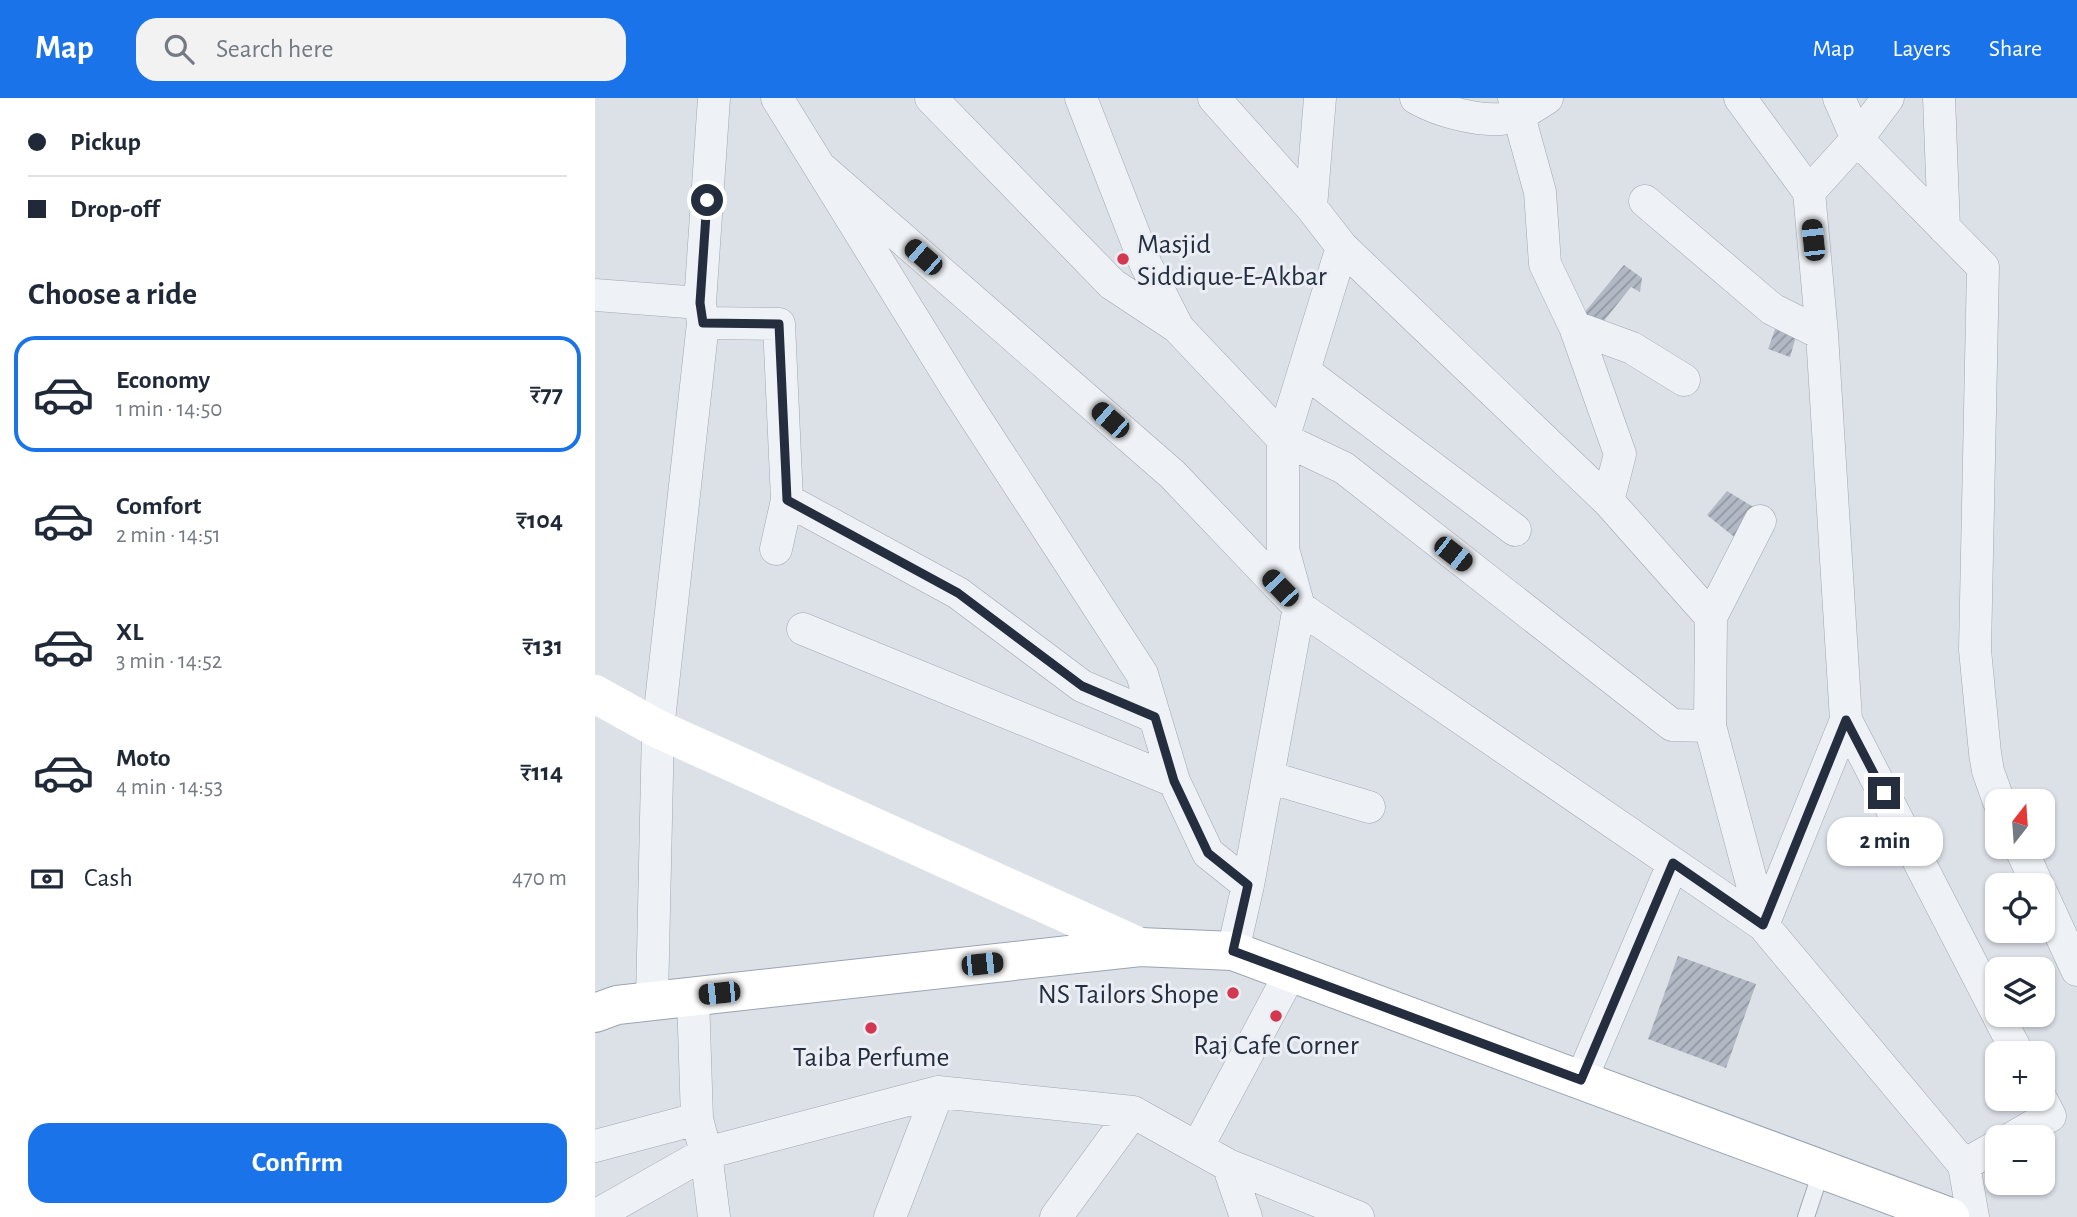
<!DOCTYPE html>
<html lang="en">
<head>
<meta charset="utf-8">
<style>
	:root { --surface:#fff; --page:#f2f2f3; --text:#1f2937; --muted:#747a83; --line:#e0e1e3; --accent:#1a73e8 }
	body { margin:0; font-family:"Alegreya Sans",sans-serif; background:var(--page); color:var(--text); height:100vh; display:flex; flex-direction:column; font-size:26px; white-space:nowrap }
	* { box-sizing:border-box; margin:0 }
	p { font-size:23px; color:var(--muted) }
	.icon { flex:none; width:38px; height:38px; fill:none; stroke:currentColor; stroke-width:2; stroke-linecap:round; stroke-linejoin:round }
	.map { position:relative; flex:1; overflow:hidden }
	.side { display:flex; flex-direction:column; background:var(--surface); width:595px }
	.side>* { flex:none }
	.top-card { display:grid; align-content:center; height:154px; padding:0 28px; background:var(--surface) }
	.needle { width:46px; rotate:17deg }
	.fabs { position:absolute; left:1390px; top:691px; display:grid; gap:14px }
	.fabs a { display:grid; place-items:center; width:70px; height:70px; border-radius:14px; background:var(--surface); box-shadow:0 2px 5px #0004; font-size:35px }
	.end { position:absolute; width:32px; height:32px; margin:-16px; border:9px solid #252e3e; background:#fff; box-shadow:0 0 0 4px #fff }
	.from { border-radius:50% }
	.bubble { position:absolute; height:49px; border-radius:21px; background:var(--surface); box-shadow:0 2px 5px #0004; font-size:23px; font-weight:600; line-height:49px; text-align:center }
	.car { position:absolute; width:21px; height:42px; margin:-21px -10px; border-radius:9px; box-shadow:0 0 5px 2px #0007; background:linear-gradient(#222 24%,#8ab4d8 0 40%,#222 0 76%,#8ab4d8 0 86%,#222 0) }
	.top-card b { display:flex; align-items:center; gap:24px; height:66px; font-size:26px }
	.top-card b+b { border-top:2px solid var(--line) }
	.top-card i { width:18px; height:18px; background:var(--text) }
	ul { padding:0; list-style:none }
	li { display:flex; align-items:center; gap:21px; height:116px; margin:0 14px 10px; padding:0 14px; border:4px solid transparent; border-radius:21px }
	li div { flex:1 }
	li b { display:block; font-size:26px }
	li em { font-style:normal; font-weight:600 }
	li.current { border-color:var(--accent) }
	li>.icon { width:63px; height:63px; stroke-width:1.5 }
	h2 { padding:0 28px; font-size:32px; line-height:84px }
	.pay { display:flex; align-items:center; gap:18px; height:77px; padding:0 28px; font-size:26px }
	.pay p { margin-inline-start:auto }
	.button { display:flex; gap:14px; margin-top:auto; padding:14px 28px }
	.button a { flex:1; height:80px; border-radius:21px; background:var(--accent); color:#fff; font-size:28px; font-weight:600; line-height:80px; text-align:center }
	header { display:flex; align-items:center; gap:42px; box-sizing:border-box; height:98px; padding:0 35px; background:var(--accent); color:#fff }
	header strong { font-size:33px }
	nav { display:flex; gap:38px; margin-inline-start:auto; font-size:24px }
	.search { width:490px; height:63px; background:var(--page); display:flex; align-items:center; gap:18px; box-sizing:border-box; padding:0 24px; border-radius:21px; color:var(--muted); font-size:26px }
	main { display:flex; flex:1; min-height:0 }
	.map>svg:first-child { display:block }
	.building { fill:url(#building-hatch) }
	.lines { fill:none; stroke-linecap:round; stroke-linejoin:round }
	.lane-casing { stroke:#a1a7b1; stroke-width:18 }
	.street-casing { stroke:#a1a7b1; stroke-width:33 }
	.primary-casing { stroke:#9aa4b3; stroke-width:40 }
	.lane { stroke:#eef1f5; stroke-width:16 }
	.street { stroke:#eef1f5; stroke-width:32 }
	.secondary { stroke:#fff; stroke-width:38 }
	.primary { stroke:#fff; stroke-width:38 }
	.route { stroke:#252e3e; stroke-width:9 }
	.poi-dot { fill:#d43850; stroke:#ebeff5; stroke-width:2.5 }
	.labels { text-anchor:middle; stroke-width:6; stroke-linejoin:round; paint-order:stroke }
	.poi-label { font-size:28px; fill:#252e3e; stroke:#ebeff5 }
</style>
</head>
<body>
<header>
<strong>Map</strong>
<div class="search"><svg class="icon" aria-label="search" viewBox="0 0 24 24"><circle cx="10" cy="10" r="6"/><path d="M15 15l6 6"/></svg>Search here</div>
<nav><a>Map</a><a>Layers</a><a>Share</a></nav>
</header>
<main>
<section class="side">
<div class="top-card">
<b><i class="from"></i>Pickup</b>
<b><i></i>Drop-off</b>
</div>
<h2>Choose a ride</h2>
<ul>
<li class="current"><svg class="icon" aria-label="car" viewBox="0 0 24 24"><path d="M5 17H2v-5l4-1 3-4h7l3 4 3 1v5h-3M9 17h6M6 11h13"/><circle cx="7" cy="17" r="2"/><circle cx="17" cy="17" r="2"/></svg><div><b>Economy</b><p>1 min · 14:50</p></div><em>₹77</em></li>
<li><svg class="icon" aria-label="car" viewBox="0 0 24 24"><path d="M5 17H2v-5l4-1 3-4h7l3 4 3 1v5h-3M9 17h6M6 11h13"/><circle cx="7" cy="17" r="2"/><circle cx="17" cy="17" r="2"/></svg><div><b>Comfort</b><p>2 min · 14:51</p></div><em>₹104</em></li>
<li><svg class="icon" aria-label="car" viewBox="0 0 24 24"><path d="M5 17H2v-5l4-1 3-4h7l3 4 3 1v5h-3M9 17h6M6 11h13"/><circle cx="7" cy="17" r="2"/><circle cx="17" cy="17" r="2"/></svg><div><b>XL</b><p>3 min · 14:52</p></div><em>₹131</em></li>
<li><svg class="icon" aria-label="car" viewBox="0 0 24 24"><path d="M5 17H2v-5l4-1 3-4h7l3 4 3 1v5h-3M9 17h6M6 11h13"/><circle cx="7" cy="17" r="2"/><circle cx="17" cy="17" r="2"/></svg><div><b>Moto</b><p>4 min · 14:53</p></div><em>₹114</em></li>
</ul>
<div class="pay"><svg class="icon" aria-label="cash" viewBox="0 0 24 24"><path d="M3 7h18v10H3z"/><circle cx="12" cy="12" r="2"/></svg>Cash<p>470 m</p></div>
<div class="button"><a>Confirm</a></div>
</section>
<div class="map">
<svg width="1482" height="1119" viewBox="0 0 1482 1119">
	<defs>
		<pattern id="building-hatch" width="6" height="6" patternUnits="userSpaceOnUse" patternTransform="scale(1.75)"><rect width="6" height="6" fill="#b3b9c4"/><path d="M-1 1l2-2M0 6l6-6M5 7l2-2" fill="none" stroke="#9197a1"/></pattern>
	</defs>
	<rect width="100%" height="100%" fill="#dce0e7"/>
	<!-- building -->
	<path class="building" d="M1029,167L1047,180L1045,194L1036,189L1004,229L989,215Z
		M1182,226L1202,235L1195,259L1173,251Z
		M1132,393L1160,410L1143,442L1112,417Z
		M1083,858L1161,886L1131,970L1053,941Z"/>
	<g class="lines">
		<!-- lane casing -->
		<g class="lane-casing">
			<path id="lane" d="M1211,1119L1227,1071"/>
		</g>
		<!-- street casing -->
		<g class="street-casing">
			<path id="street" d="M182,0L363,293L547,576L579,683L613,755L653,787
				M336,0L517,186L582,229
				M486,0L551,167L583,230L688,341L749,370L1077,627L1115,628
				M619,0L716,109L747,149L1013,403L1116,519L1115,628L1168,827
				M821,0C843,13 887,25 912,20C927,17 940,8 952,0
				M919,0L945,94L950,166L980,229L1025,356L1013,403
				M1145,0L1214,94L1227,236L1251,622L1168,827
				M1244,0L1262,41L1388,169L1380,552L1390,655L1393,673L1404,704
				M1344,0L1349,130
				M225,69L577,376L704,509L1168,827L1369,1067L1378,1119
				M1214,94L1262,41L1293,0
				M1050,103L1177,211L1227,236
				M716,109L725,0
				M0,197L105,205
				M108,225L184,226L192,402L181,451
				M980,229L1037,250L1089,282
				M709,273L920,432
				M192,402L363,495L487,588L560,619
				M1116,519L1165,423
				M208,531L579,683
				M1251,622L1402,915
				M673,679L774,709
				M1425,749L1443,788
				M1447,796L1482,872
				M638,853L653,787L704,509L688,451V341L747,149
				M98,898L102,1021L111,1055L119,1119
				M57,902L63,631L108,225L105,205L119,0
				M1403,917L1423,956
				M986,982L1078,766
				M1417,1040L1455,1018L1446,1001
				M0,1048L102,1021
				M602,1050L696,874
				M633,1067L651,1119
				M1369,1067L1402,1048
				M0,1118L111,1055L343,994L538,1014L633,1067L763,1119
				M295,1119L343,994
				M461,1119L538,1014"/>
		</g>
		<!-- primary casing -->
		<g class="primary-casing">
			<path id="primary" d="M0,915L22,907L545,849L638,853L1355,1119"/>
		</g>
		<!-- lane -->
		<use href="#lane" class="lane"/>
		<!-- street -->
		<use href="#street" class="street"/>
		<!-- secondary -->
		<path class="secondary" d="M0,596L63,631L545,849"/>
		<!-- primary -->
		<use href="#primary" class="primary"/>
	</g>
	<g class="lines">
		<!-- route -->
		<path class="route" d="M112,102L105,205L108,225L184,226L192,402L363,495L487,588L560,619L579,683L613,755L653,787L638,853L986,982L1078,765L1168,827L1251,622L1289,695"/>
	</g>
	<!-- markers -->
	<g class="poi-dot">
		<circle cx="528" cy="161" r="7"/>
		<circle cx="638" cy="895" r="7"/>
		<circle cx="681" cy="918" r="7"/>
		<circle cx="276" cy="930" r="7"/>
	</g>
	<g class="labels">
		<!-- poi labels -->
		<g class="poi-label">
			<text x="542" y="155" text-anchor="start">Masjid<tspan x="542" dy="32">Siddique-E-Akbar</tspan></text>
			<text x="624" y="905" text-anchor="end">NS Tailors Shope</text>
			<text x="681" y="956">Raj Cafe Corner</text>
			<text x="276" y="968">Taiba Perfume</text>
		</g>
	</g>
</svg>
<div class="fabs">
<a><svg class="needle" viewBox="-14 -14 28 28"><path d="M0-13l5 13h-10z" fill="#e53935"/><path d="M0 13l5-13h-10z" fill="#747a83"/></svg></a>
<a><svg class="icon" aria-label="locate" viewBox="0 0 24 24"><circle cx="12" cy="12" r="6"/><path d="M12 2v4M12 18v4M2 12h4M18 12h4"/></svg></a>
<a><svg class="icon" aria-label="layers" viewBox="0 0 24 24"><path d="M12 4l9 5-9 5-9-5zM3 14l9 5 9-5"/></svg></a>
<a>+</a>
<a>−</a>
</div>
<i class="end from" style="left:112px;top:102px"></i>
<i class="end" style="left:1289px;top:695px"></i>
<div class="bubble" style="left:1232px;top:719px;width:116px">2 min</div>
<i class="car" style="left:1218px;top:142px;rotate:354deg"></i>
<i class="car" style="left:328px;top:159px;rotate:311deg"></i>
<i class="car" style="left:515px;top:322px;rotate:311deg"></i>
<i class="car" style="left:858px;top:456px;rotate:128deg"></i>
<i class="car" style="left:685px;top:490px;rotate:316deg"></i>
<i class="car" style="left:387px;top:866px;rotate:84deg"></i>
<i class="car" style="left:124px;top:895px;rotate:264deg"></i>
</div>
</main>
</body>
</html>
